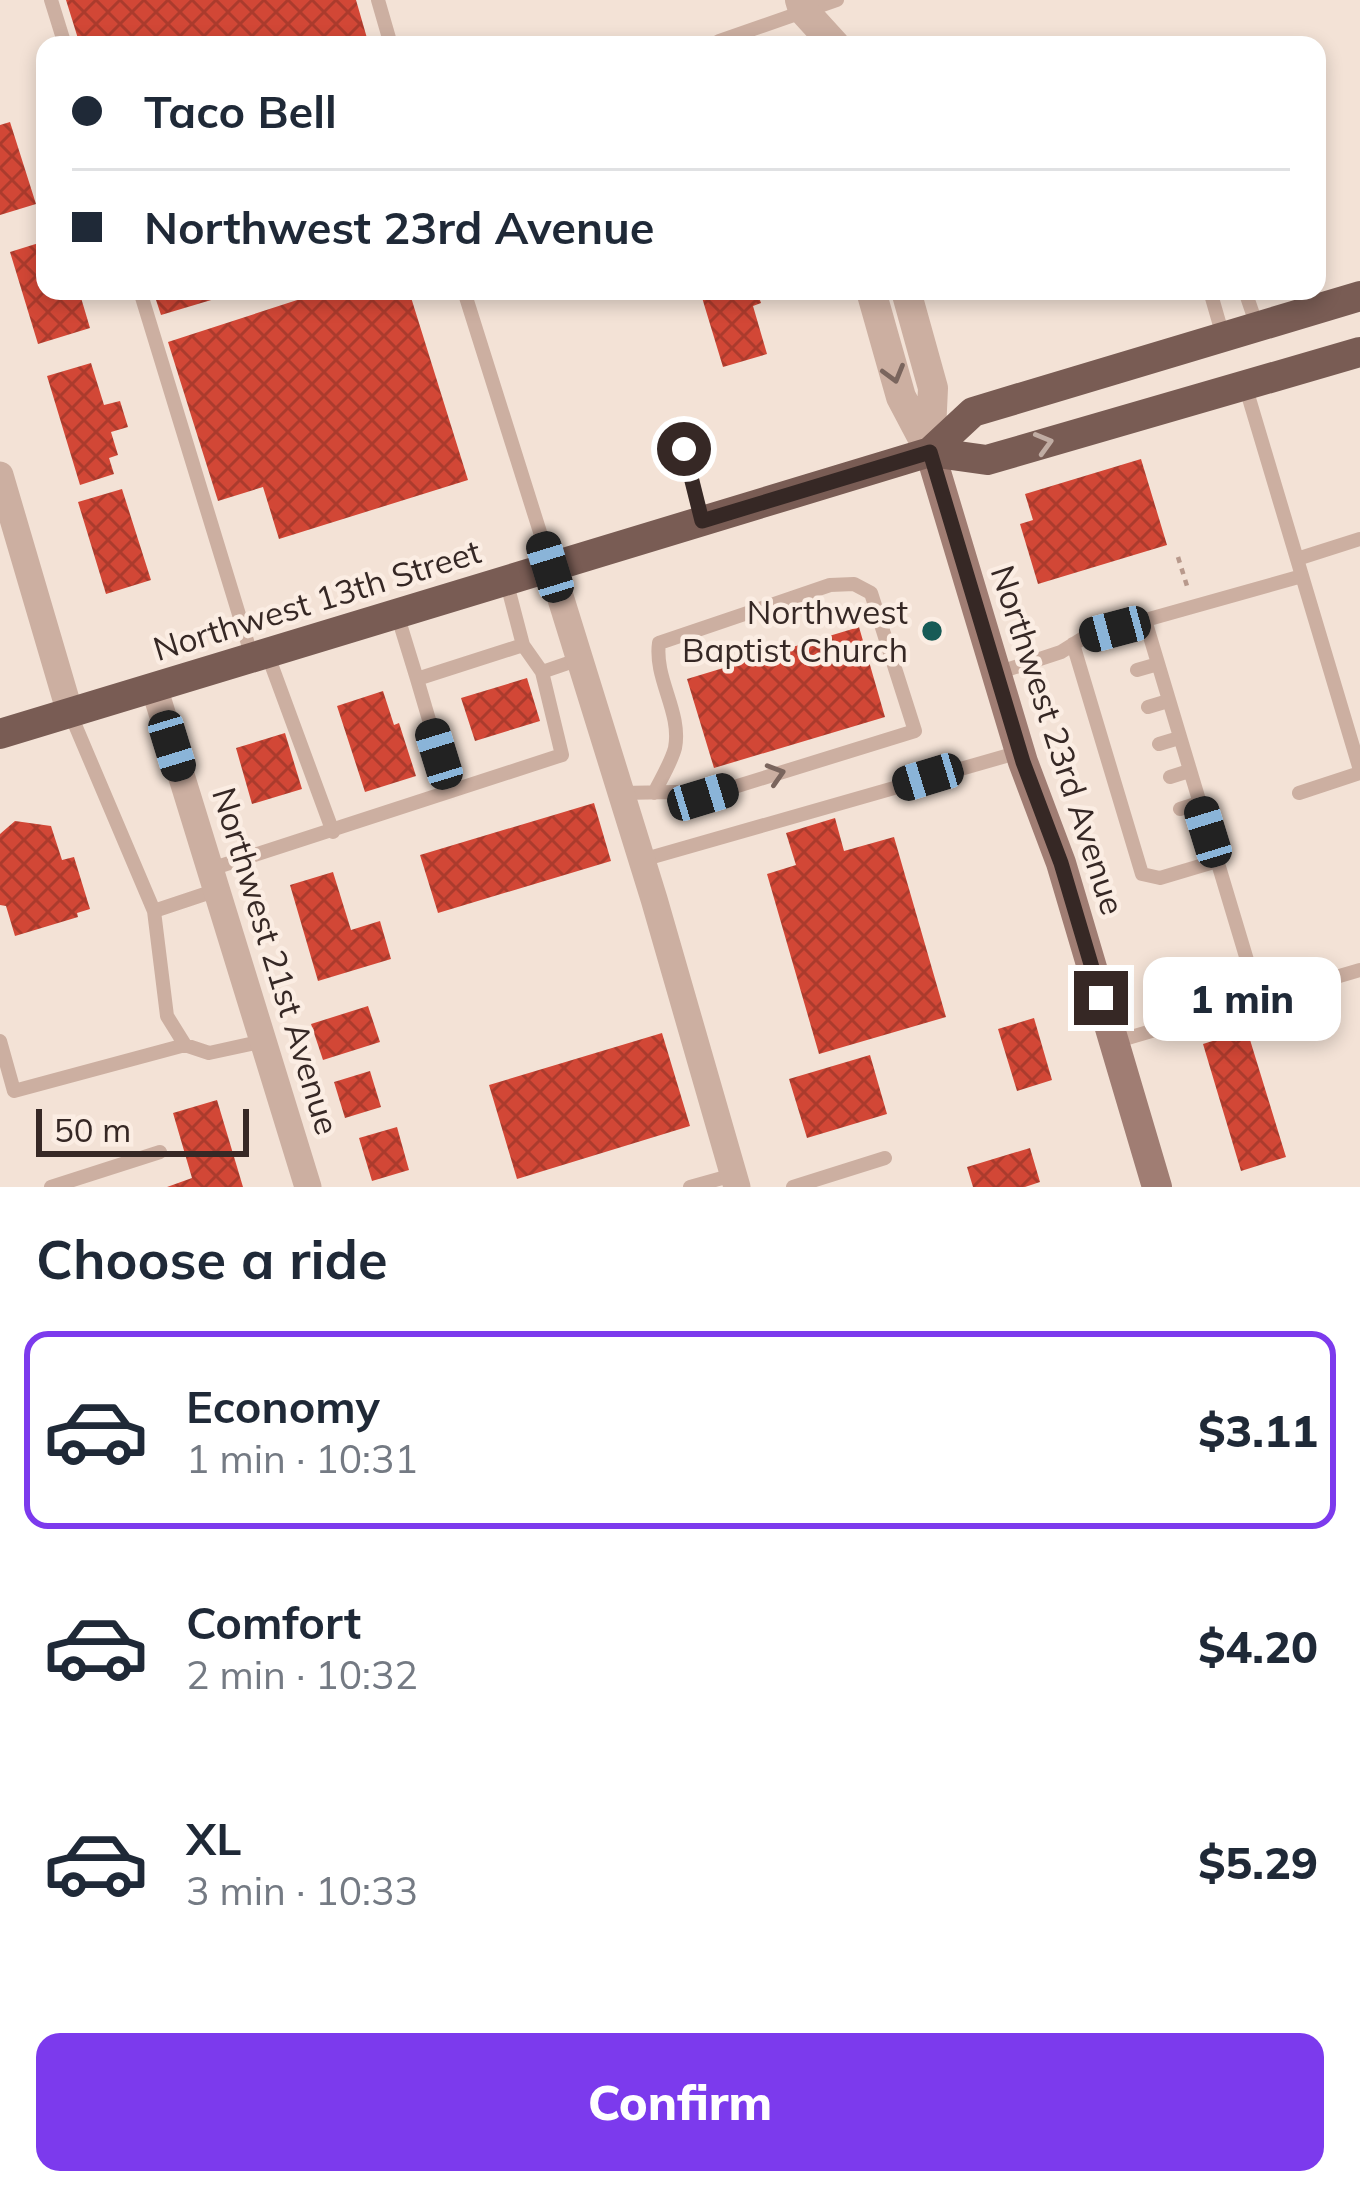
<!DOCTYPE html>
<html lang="en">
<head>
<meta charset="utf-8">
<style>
	:root { --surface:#fff; --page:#f6f6f7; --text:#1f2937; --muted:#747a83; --line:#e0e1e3; --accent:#7c3aed }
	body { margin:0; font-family:Mulish,sans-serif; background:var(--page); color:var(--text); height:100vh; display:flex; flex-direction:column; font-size:45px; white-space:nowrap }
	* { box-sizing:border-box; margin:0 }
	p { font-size:39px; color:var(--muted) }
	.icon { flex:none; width:66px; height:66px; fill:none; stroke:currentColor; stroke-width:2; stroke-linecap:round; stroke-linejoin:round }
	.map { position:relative; height:1187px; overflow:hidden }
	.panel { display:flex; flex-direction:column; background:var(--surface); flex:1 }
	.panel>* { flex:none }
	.banner { position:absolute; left:36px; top:36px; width:1290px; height:264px; border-radius:24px; box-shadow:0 6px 18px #0003; display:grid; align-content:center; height:264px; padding:0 36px; background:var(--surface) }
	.scale { position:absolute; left:36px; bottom:30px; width:213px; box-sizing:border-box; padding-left:12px; border:6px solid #362825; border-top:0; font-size:33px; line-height:42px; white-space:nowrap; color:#362825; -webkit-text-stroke:9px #fbede3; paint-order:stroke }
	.end { position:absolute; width:54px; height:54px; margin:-27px; border:15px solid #362825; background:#fff; box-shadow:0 0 0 6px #fff }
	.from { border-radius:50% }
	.bubble { position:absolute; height:84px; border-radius:24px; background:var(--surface); box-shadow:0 6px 18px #0003; font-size:39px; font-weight:800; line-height:84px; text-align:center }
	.car { position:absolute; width:36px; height:72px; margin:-36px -18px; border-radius:15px; box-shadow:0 0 9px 3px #0007; background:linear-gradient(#222 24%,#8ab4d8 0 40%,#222 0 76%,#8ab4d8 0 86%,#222 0) }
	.banner b { display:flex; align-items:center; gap:42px; height:114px; font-size:45px }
	.banner b+b { border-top:3px solid var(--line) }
	.banner i { width:30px; height:30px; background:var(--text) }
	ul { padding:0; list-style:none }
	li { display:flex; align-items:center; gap:36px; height:198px; margin:0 24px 18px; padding:0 12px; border:6px solid transparent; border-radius:24px }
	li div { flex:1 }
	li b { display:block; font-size:45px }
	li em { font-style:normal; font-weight:800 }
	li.current { border-color:var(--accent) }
	li>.icon { width:108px; height:108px; stroke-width:1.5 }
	h2 { padding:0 36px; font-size:54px; line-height:144px }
	.action { display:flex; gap:24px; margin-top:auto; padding:24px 36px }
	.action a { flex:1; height:138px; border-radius:24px; background:var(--accent); color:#fff; font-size:48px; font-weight:800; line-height:138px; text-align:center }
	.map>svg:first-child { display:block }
	.building { fill:url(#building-cross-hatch) }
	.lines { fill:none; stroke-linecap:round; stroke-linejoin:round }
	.path { stroke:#b8998c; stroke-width:4.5; stroke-dasharray:6 6; stroke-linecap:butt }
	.service { stroke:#ccafa1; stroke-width:14 }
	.minor { stroke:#ccafa1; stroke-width:27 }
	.tertiary { stroke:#ccafa1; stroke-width:30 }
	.secondary { stroke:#a07d73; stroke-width:30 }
	.primary { stroke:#795c54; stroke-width:30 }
	.oneway { stroke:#7a655d }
	.oneway2 { stroke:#c0aca3 }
	.route { stroke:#362825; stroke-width:15 }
	.poi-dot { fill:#175b56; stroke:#fbede3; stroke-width:4.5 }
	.labels { text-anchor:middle; stroke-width:9; stroke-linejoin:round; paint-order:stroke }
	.street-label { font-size:33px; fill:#362825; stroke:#fbede3 }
	.poi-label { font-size:33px; fill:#362825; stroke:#fbede3; text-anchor:end }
</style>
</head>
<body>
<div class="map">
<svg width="1360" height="1187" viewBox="0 0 1360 1187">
	<defs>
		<pattern id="building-cross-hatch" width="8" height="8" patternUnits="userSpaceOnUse" patternTransform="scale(3)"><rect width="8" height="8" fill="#d24736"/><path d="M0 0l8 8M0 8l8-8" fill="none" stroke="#ab3b2d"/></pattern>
	</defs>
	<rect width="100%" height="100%" fill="#f3e2d6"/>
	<!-- building -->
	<path class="building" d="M66,0H356L369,45H80Z
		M10,122L36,204L0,215V125Z
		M42,242L45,291H57L59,296L79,291L90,328L38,344L10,252Z
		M153,291H238V292L161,315Z
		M325,291H409L468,480L279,539L263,487L218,501L168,342Z
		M700,291H757L761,303L753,306L767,354L723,367Z
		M91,363L104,405L120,401L128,427L111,432L118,455L109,458L114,474L80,485L47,376Z
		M1141,459L1167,545L1038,584L1020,524L1033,520L1025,494Z
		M122,489L151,580L106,594L78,502Z
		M859,627L885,717L714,768L687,679Z
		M527,678L540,721L475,741L461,698Z
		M383,691L394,725L399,723L416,776L365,792L337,706Z
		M285,733L302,789L252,804L236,748Z
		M594,803L611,861L438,913L420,855Z
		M835,818L844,851L894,837L946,1017L819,1054L767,874L796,865L786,833Z
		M15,821L51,826L62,860L74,857L90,909L77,913L78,917L15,936L6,906L0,905V834Z
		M333,872L351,930L380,921L391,959L318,981L290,885Z
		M368,1006L380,1042L323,1060L311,1024Z
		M1034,1018L1052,1080L1017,1091L998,1029Z
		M1247,1030L1286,1157L1241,1171L1203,1044Z
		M662,1033L690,1126L517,1179L489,1085Z
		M870,1055L887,1114L807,1138L789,1079Z
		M370,1071L381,1107L345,1118L334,1082Z
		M217,1100L243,1187H167L192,1178L173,1113Z
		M397,1127L409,1170L372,1181L359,1138Z
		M1030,1148L1040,1182L1025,1187H973L967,1167Z"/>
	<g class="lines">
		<!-- path -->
		<path class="path" d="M1178,557L1187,586"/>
		<!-- service -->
		<path class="service" d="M51,0L65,45
			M378,0L391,45
			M719,41L837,0
			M140,291L252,657
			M464,291L551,567
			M1210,291L1223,336
			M1245,291L1257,326
			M1245,385L1360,770
			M678,424L702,521
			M1297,559L1360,539
			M506,580L523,645
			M397,614L417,679
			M1145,620L1259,1000
			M1073,644L1142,874L1160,878L1217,861
			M267,653L333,832
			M1137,670L1158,664
			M997,673L1061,652L1085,637L1302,576
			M1148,707L1168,701
			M70,713L154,911L167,1016L185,1045L209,1053L264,1041
			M1159,744L1179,738
			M1170,777L1189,771
			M450,791L417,679L523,645L542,672
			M621,793L675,792L702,797L915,731L871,593L854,584L830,585L659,643C654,679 682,712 675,748C671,763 661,779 654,793
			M1299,793L1360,773
			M1180,809L1199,803
			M642,860L1020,752
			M211,869L562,755L542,672L580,659
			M154,911L217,890
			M0,1041L14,1091L185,1045
			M1114,1042L1360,970
			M51,1187L160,1152
			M690,1187L733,1175
			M793,1187L885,1158"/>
		<!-- minor -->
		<path class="minor" d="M0,475L70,713
			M551,567L654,899L737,1187
			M154,687L308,1187"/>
		<!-- tertiary -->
		<path class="tertiary" d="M800,0L803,10L835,45
			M871,291L901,397L930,452
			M906,291L933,388L930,452"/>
		<!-- secondary -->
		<path class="secondary" d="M930,452L1023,762L1061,863L1157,1187"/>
		<!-- primary -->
		<path class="primary" d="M930,452L973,412L1360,296
			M0,734L930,452L987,460L1360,352"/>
	</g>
	<!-- one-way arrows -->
	<defs><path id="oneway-chevron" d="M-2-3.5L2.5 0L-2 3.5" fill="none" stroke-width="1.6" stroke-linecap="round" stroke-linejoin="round" transform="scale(3)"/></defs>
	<g class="oneway">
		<use href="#oneway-chevron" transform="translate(894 374) rotate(74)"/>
		<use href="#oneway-chevron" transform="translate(776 774) rotate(-17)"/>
	</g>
	<use class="oneway2" href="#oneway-chevron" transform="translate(1044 443) rotate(-16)"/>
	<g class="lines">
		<!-- route -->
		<path class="route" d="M684,449L702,521L930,452L1023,762L1061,863L1101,998"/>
	</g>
	<!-- markers -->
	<circle class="poi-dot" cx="932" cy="631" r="12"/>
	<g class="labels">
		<!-- street labels -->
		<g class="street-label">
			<text transform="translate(317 600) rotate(-17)" y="12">Northwest 13th Street</text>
			<text transform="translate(1058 740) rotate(72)" y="12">Northwest 23rd Avenue</text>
			<text transform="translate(276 961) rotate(73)" y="12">Northwest 21st Avenue</text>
		</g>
		<!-- poi labels -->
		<g class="poi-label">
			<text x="908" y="624">Northwest<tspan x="908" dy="38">Baptist Church</tspan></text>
		</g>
	</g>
</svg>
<div class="scale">50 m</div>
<i class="end from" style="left:684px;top:449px"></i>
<i class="end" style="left:1101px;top:998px"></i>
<div class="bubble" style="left:1143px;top:957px;width:198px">1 min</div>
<i class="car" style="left:550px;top:567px;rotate:343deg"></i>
<i class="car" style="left:1115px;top:629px;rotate:255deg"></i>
<i class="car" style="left:172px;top:746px;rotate:163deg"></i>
<i class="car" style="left:439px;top:754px;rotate:343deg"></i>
<i class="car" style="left:928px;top:777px;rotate:253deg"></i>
<i class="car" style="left:703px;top:797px;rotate:73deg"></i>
<i class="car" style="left:1208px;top:832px;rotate:343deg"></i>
<div class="banner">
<b><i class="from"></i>Taco Bell</b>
<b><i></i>Northwest 23rd Avenue</b>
</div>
</div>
<section class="panel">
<h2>Choose a ride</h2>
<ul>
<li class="current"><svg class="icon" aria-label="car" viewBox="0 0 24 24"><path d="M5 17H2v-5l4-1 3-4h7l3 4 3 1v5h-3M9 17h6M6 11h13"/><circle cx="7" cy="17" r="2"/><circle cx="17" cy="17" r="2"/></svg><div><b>Economy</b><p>1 min · 10:31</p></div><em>$3.11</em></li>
<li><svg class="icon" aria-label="car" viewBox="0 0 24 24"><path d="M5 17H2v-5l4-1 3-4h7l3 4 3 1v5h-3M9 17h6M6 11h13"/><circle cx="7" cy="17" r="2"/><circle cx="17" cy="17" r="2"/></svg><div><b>Comfort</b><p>2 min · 10:32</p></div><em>$4.20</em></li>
<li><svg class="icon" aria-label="car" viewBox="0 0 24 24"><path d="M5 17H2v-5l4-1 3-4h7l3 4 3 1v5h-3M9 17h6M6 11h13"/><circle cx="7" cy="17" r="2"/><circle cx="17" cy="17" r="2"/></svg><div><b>XL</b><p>3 min · 10:33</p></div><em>$5.29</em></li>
</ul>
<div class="action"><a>Confirm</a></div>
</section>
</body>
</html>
